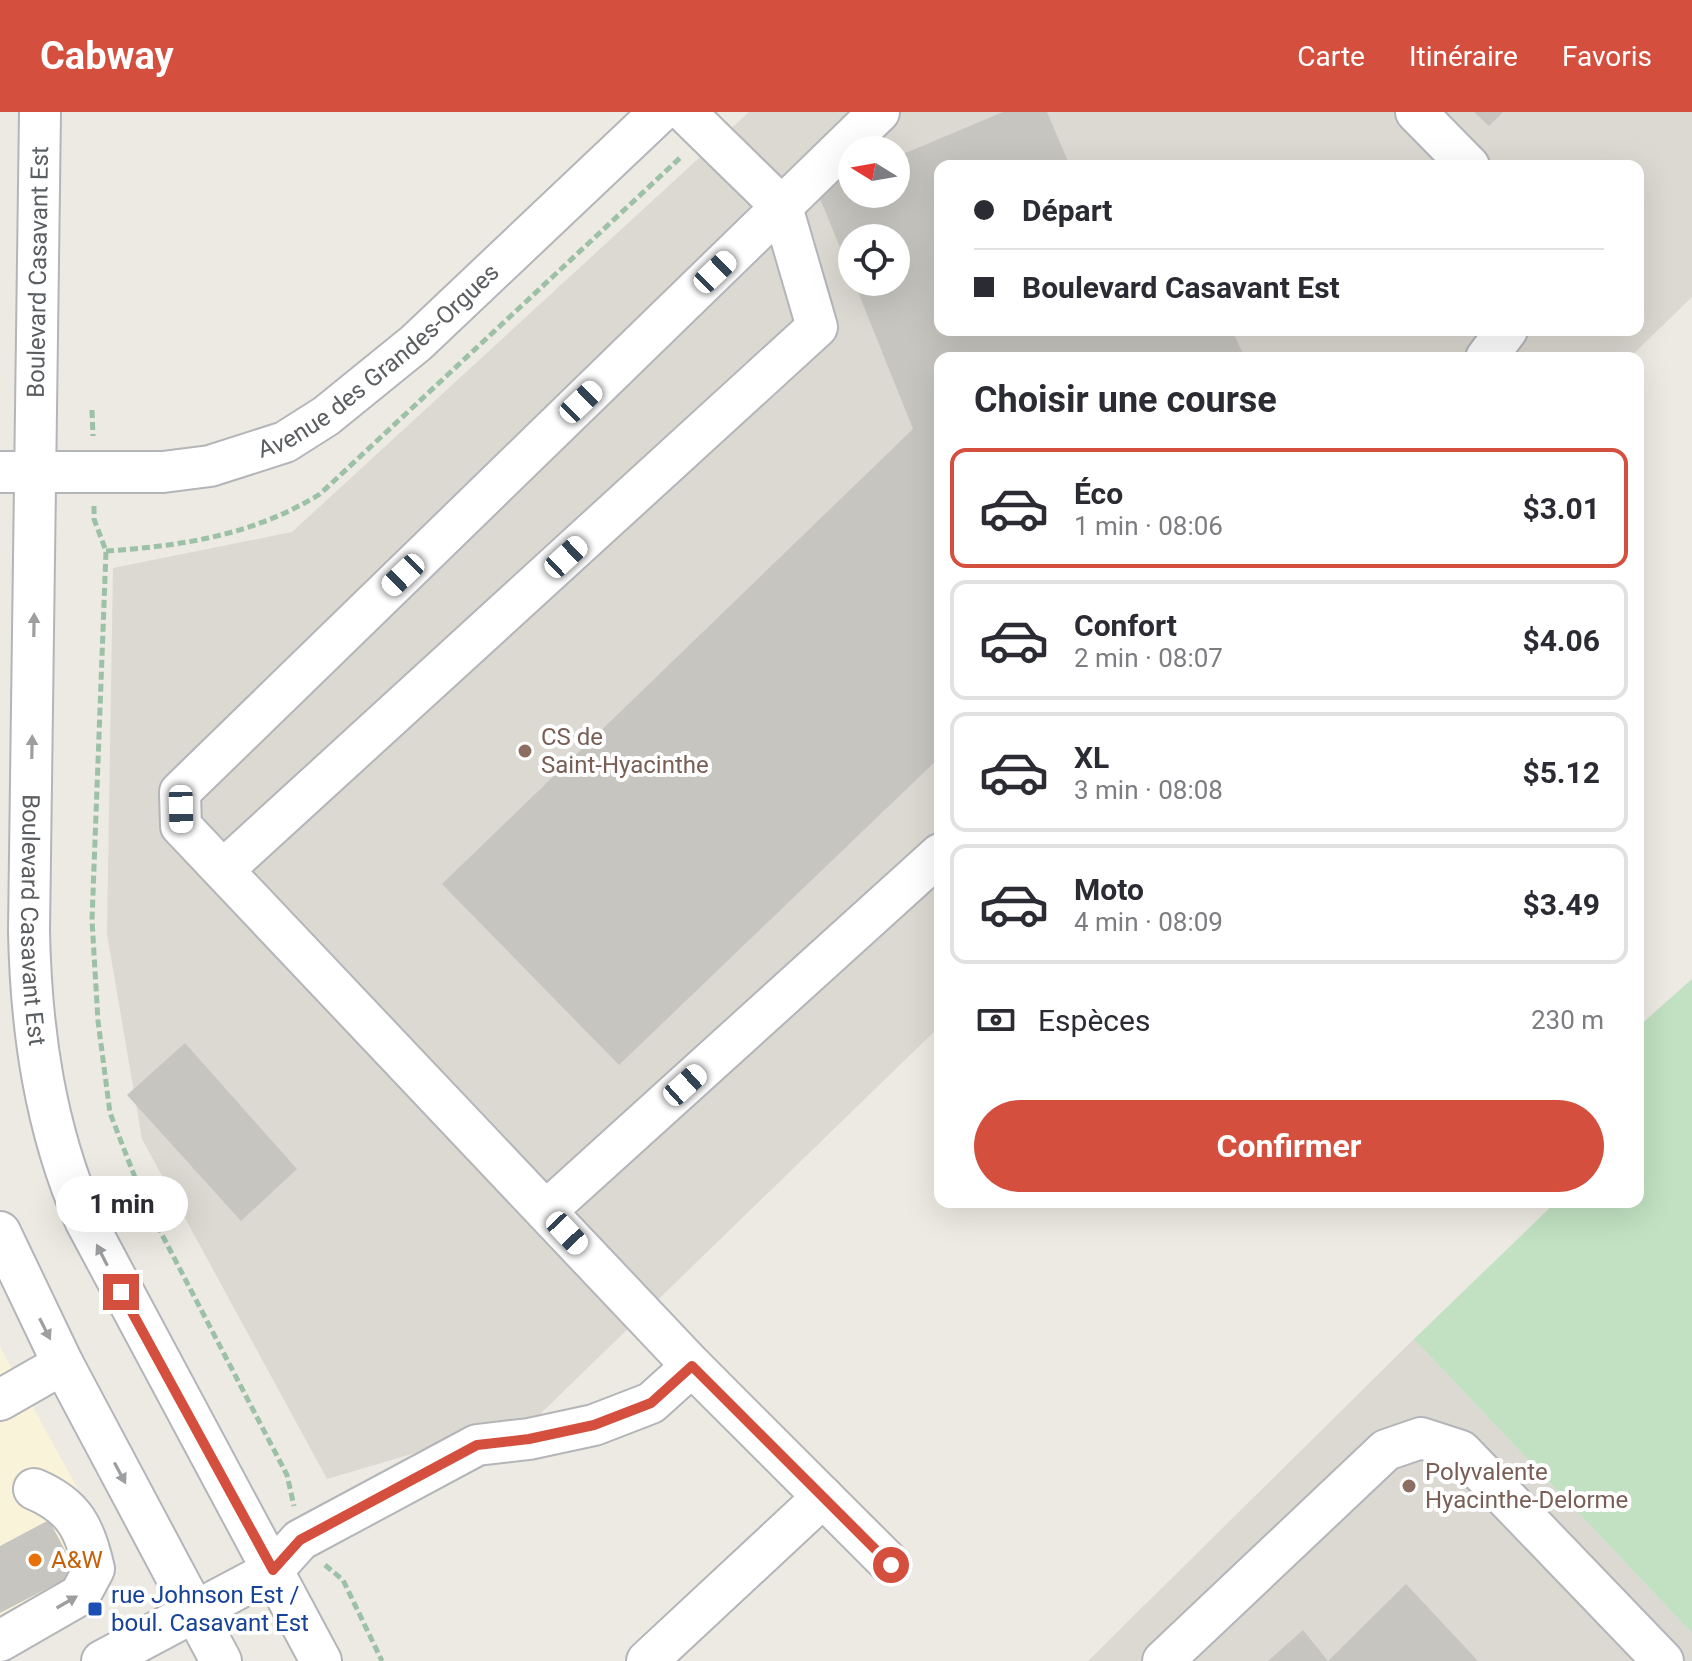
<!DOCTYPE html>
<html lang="fr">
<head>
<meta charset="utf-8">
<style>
	:root { --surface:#fff; --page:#f7f7f7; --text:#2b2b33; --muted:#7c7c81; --line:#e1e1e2; --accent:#d54f3f }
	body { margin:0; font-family:Roboto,sans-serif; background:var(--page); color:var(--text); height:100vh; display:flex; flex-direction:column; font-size:30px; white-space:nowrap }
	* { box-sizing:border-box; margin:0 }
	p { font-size:26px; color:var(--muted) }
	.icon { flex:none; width:44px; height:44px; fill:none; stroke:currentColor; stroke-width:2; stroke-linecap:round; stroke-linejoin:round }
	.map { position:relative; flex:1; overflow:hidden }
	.drawer { position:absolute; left:934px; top:240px; width:710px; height:856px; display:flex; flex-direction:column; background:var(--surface); border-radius:16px; box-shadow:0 8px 32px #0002 }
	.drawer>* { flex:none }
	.banner { position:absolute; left:934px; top:48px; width:710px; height:176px; border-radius:16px; box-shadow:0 8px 32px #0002; display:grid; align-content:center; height:176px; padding:0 40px; background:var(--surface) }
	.needle { width:52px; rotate:281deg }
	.tools { position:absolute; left:838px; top:24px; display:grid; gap:16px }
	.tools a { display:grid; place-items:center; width:72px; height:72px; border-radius:50%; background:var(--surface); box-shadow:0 8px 32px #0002; font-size:40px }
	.end { position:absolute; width:36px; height:36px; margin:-18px; border:10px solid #d54f3f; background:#fff; box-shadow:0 0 0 4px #fff }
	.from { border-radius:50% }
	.bubble { position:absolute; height:56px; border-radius:28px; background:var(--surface); box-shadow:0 8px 32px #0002; font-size:26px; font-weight:700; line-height:56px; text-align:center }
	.car { position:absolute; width:24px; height:48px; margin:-24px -12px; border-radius:10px; box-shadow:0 0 6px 2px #0007; background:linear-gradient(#fff 24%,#345 0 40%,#fff 0 76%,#345 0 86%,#fff 0) }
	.banner b { display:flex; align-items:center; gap:28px; height:76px; font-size:30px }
	.banner b+b { border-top:2px solid var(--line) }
	.banner i { width:20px; height:20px; background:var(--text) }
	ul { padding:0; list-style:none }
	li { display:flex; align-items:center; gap:24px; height:120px; margin:0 16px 12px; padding:0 24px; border:4px solid var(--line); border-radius:16px }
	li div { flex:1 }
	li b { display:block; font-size:30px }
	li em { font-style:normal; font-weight:700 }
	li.on { border-color:var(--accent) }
	li>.icon { width:72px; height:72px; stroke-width:1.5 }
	h2 { padding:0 40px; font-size:36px; line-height:96px }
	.pay { display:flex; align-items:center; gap:20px; height:88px; padding:0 40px; font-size:30px }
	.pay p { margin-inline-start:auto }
	.action { display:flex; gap:16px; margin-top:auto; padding:16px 40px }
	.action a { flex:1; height:92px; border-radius:48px; background:var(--accent); color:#fff; font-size:32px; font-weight:700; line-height:92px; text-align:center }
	header { display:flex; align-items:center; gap:48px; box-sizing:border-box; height:112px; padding:0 40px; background:var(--accent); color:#fff }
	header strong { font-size:38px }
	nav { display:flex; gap:44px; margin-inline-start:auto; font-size:28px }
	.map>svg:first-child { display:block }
	.commercial { fill:#f9f3da }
	.education { fill:#dbd9d1; fill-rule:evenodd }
	.green { fill:#c1e1c2 }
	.building { fill:#c7c5bf }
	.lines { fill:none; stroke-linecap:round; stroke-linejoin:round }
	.minor-casing { stroke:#b3b5b8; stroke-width:44 }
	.path { stroke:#9cc1a7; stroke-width:5; stroke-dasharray:8 4; stroke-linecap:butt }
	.minor { stroke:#fff; stroke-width:40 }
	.oneway { fill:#9d9ea0 }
	.route { stroke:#d54f3f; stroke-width:10 }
	.education-dot { fill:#8d6e63; stroke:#fff; stroke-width:3 }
	.food-dot { fill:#e8710a; stroke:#fff; stroke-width:3 }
	.transit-dot { fill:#1a4fb4; stroke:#fff; stroke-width:3 }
	.labels { text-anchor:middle; stroke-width:8; stroke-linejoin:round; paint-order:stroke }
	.street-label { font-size:24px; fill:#5b5e61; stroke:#fff }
	.education-label { font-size:24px; fill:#785e54; stroke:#fff; text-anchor:start }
	.food-label { font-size:24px; fill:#c56008; stroke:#fff; text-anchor:start }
	.transit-label { font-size:24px; fill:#164399; stroke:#fff; text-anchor:start }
</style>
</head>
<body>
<header>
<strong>Cabway</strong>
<nav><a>Carte</a><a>Itinéraire</a><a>Favoris</a></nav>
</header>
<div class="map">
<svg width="1692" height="1549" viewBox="0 0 1692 1549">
	<rect width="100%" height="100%" fill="#eceae2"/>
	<!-- commercial -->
	<path class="commercial" d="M0,1235L108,1432L105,1473L0,1539Z"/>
	<!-- education -->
	<path class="education" d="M749,0H1692V185L1629,246H940V914L537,1305L327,1367L142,1027L107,822L113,456L292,420ZM852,38H896V82H852ZM940,54H1638V218H940ZM852,126H896V170H852Z
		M1414,1227L1692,1521V1549H1088Z"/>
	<!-- green -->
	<path class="green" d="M1692,867V1521L1414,1227L1556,1090H1638V915Z"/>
	<!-- building -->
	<path class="building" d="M1003,0H1047L1070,54H940V218H1232L1245,246H940V645L619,953L442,772L913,317L854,170H896V126H852V165L817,79L852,64V82H896V45Z
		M1474,0H1503L1489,14Z
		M185,931L297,1057L241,1109L127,983Z
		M49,1408L77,1461L0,1501V1434Z
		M1406,1472L1478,1549H1268L1303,1518L1328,1549Z"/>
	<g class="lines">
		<!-- minor casing -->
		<g class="minor-casing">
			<g id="minor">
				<path id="s1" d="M40,0L29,819C31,919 45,1016 85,1108L321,1549"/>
				<path d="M879,0L180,680L181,714L692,1254L891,1453"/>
				<path d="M1416,0L1469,54"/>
				<path d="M1486,246L1507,218"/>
				<path id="s2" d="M0,360H163L210,354L285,330L326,304L416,231L660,0"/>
				<path d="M223,758L817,215L782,95L685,0"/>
				<path d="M546,1099L940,742"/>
				<path d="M0,1120L63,1252L221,1549"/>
				<path d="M0,1288L63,1252"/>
				<path d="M0,1529L80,1483L94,1457C85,1416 74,1394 34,1377"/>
				<path d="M102,1549L273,1458L300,1428L477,1333L529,1327L594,1313L651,1291L692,1254"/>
				<path d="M647,1549L823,1385"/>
				<path d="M1163,1549L1386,1338L1421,1326L1461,1339L1663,1549"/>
			</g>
		</g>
		<!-- path -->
		<path class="path" d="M92,298L93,324
			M94,394V407L106,439L92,808L98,909L110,1001L143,1086L287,1363L294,1394
			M106,439C182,434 254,423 320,382L682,44
			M325,1453L343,1468L382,1549"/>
		<!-- minor -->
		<use href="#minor" class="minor"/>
	</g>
	<!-- one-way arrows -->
	<defs><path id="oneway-solid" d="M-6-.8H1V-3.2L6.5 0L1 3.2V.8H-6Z" transform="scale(2)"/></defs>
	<g class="oneway">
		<use href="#oneway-solid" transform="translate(34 513) rotate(-89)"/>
		<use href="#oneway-solid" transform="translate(32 635) rotate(-89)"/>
		<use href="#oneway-solid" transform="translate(102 1143) rotate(-117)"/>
		<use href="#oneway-solid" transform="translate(45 1217) rotate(63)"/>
		<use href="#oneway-solid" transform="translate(120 1361) rotate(62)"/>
		<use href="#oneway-solid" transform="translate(67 1490) rotate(-30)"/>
	</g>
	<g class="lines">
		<!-- route -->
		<path class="route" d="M121,1180L273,1458L300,1428L477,1333L529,1327L594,1313L651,1291L692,1254L891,1453"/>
	</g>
	<!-- markers -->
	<g class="education-dot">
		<circle cx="525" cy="639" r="8"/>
		<circle cx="1409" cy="1374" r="8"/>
	</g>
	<circle class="food-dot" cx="35" cy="1448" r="8"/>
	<rect class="transit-dot" x="87" y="1489" width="16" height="16" rx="4"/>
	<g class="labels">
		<!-- street labels -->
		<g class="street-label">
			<text transform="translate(38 160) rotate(-89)" y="8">Boulevard Casavant Est</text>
			<text dy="8" stroke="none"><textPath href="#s2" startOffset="412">Avenue des Grandes-Orgues</textPath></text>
			<text dy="8" stroke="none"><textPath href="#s1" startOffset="808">Boulevard Casavant Est</textPath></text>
		</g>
		<!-- education labels -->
		<g class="education-label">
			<text x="541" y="633">CS de<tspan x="541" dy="28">Saint-Hyacinthe</tspan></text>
			<text x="1425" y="1368">Polyvalente<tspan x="1425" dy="28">Hyacinthe-Delorme</tspan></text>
		</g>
		<!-- food labels -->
		<g class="food-label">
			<text x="51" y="1456">A&amp;W</text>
		</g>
		<!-- transit labels -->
		<g class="transit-label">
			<text x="111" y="1491">rue Johnson Est /<tspan x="111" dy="28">boul. Casavant Est</tspan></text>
		</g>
	</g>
</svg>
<div class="tools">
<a><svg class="needle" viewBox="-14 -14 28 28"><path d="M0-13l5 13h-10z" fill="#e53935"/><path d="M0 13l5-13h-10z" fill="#7c7c81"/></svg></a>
<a><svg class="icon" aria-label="locate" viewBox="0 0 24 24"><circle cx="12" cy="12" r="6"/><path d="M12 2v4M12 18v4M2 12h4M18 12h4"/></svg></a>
</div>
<i class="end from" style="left:891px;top:1453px"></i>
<i class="end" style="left:121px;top:1180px"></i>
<div class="bubble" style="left:56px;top:1064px;width:132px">1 min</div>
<i class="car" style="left:715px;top:160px;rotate:46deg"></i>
<i class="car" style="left:581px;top:290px;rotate:46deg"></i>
<i class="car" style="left:566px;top:445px;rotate:47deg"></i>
<i class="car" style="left:403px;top:463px;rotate:226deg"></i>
<i class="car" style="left:181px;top:697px;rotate:179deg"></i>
<i class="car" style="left:685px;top:973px;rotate:48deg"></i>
<i class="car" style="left:567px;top:1121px;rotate:137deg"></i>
<div class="banner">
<b><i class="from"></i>Départ</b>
<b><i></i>Boulevard Casavant Est</b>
</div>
<section class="drawer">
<h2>Choisir une course</h2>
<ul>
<li class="on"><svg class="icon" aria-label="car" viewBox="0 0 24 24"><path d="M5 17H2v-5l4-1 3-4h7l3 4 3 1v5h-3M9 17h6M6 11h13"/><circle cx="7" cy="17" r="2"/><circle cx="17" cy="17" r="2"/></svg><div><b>Éco</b><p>1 min · 08:06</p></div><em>$3.01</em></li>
<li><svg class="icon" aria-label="car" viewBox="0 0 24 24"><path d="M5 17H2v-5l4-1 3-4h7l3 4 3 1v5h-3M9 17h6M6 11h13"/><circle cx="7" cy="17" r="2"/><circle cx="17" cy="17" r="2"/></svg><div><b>Confort</b><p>2 min · 08:07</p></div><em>$4.06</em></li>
<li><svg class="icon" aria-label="car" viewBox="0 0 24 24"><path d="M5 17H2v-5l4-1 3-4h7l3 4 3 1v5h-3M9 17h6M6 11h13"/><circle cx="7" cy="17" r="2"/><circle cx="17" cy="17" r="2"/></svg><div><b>XL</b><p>3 min · 08:08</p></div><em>$5.12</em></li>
<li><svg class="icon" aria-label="car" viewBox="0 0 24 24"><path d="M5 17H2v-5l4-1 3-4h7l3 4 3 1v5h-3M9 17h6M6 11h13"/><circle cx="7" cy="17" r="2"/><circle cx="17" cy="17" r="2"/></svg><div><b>Moto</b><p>4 min · 08:09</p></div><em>$3.49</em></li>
</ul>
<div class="pay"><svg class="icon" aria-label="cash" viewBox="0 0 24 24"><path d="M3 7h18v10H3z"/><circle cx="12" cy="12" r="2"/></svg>Espèces<p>230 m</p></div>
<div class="action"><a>Confirmer</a></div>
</section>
</div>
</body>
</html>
